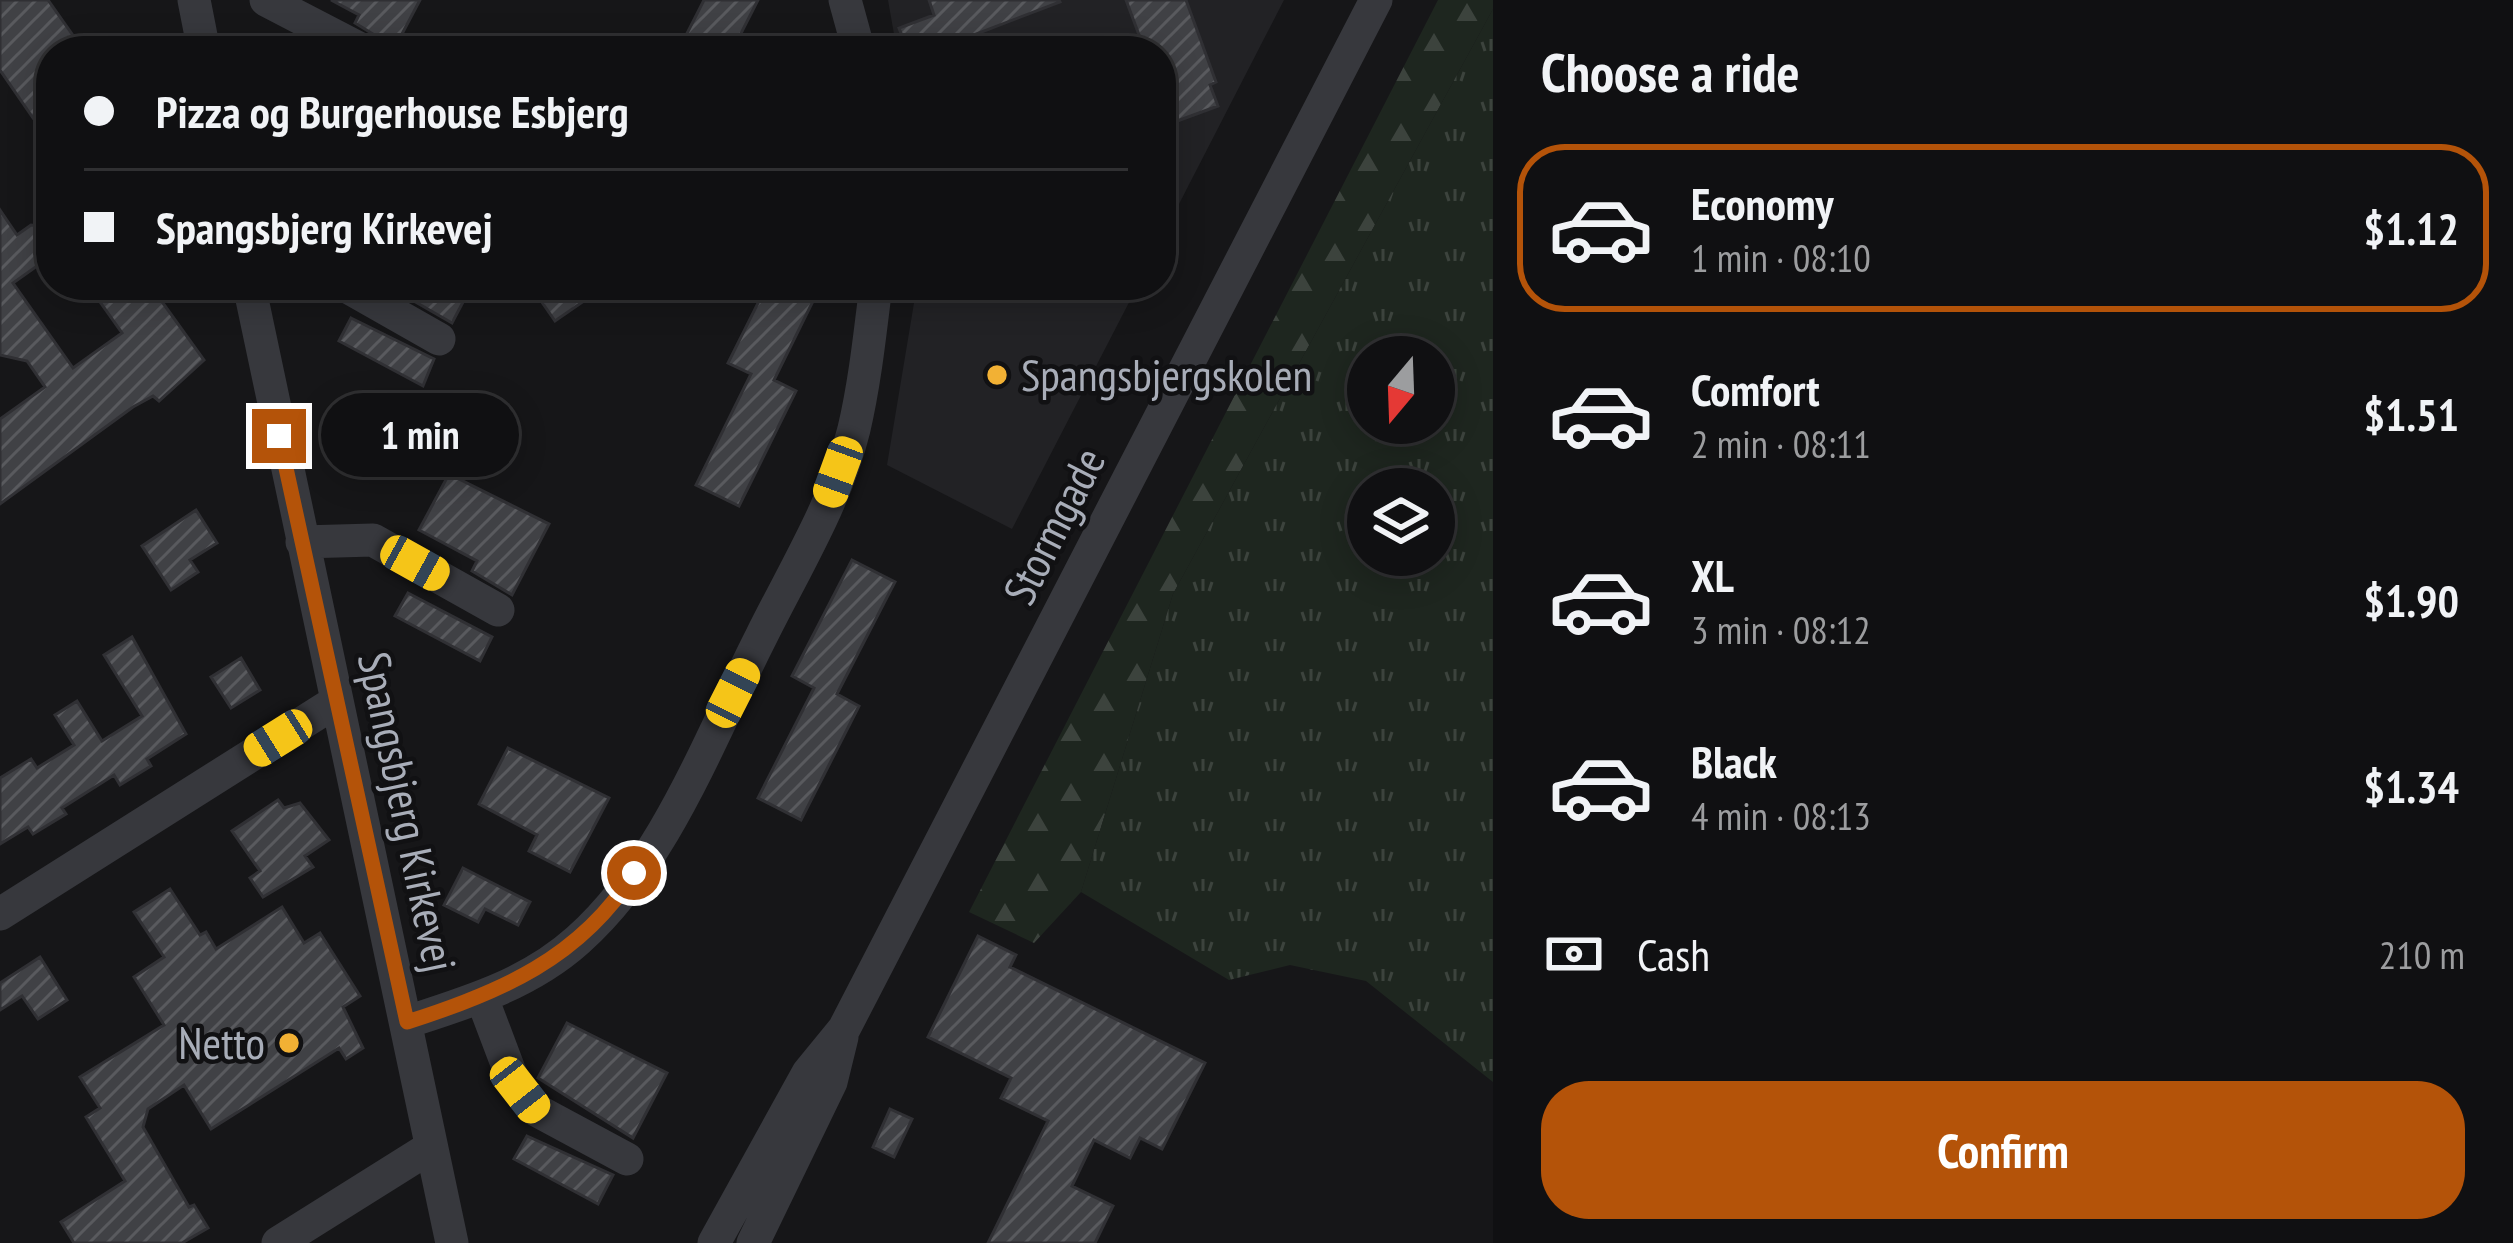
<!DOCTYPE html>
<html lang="en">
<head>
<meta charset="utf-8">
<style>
	:root { --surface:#101012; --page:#19191b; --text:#f1f3f6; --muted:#9c9d9f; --line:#303032; --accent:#b45309 }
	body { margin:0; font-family:"PT Sans Narrow",sans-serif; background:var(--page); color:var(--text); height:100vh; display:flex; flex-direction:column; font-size:45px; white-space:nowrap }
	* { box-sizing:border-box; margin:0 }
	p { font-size:39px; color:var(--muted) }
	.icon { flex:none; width:66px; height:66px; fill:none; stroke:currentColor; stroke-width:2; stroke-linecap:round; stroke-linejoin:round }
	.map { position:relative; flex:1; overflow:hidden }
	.sheet { display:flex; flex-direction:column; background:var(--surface); width:1020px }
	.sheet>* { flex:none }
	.banner { position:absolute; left:36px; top:36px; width:1140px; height:264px; border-radius:48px; box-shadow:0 6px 30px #0003,0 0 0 3px var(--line); display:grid; align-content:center; height:264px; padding:0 48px; background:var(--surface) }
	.needle { width:78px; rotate:199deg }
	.tools { position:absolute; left:1347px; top:336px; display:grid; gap:24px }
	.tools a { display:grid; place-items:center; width:108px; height:108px; border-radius:50%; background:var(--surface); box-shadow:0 6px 30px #0003,0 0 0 3px var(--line); font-size:60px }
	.end { position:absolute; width:54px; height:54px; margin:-27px; border:15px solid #b45309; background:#fff; box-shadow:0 0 0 6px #fff }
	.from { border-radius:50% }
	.bubble { position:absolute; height:84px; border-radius:42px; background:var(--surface); box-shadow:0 6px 30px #0003,0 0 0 3px var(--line); font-size:39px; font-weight:700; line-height:84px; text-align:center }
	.car { position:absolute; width:36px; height:72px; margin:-36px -18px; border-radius:15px; box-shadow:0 0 9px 3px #0007; background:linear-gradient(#f5c518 24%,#345 0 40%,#f5c518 0 76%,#345 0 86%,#f5c518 0) }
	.banner b { display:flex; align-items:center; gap:42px; height:114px; font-size:45px }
	.banner b+b { border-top:3px solid var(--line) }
	.banner i { width:30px; height:30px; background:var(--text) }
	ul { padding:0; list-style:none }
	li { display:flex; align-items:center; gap:36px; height:168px; margin:0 24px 18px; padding:0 24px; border:6px solid transparent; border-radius:48px }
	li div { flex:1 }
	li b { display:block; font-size:45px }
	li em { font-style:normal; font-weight:700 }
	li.active { border-color:var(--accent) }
	li>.icon { width:108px; height:108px; stroke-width:1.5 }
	h2 { padding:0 48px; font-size:54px; line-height:144px }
	.pay { display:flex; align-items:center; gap:30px; height:132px; padding:0 48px; font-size:45px }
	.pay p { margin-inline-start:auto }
	.action { display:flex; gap:24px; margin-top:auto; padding:24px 48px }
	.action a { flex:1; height:138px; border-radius:48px; background:var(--accent); color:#fff; font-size:48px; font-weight:700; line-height:138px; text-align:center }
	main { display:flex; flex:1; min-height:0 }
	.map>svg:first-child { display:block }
	.built { fill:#222225 }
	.forest { fill:url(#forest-firs) }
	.park { fill:url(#park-tufts); fill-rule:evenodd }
	.building { fill:url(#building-hatch); stroke:#303034; stroke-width:3 }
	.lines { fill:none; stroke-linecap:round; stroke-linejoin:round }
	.minor { stroke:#37383d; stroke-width:33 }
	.route { stroke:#b45309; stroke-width:15 }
	.poi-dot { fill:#f2b134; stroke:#111113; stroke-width:4.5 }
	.labels { text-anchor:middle; stroke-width:9; stroke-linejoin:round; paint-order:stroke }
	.poi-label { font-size:45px; fill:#a8adb8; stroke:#111113; text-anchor:start }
	.street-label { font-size:45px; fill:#a8adb8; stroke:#111113 }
</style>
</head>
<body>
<main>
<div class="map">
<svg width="1493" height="1243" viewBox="0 0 1493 1243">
	<defs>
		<pattern id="forest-firs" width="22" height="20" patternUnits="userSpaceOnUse" patternTransform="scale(3)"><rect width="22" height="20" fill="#1e261f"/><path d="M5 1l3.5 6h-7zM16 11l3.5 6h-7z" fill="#3c433d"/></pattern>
		<pattern id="park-tufts" width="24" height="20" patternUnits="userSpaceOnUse" patternTransform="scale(3)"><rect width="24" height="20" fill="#1e261f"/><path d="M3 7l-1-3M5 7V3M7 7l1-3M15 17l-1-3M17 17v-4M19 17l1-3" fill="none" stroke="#3c433d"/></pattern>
		<pattern id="building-hatch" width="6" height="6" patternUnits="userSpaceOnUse" patternTransform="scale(3)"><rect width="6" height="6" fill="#404145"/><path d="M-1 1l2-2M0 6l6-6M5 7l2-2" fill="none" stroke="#595a5e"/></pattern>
	</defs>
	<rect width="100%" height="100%" fill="#161618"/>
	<!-- built -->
	<path class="built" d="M888,0H1284L1161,239V51H897Z
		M917,285H1138L1012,529L887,465Z"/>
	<!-- forest -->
	<path class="forest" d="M1438,0H1493V9L1173,594L1081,892L1034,943L969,912Z"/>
	<!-- park -->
	<path class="park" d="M1493,9V1082L1366,981L1290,965L1229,980L1081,892L1173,594ZM1368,357H1434V423H1368ZM1368,489H1434V555H1368Z"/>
	<!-- building -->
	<path class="building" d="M0,0H48L84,51H51V105L33,118L0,70Z
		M331,0H420L393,51H385L381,39L355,23L359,15Z
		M704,0H758L732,51H678Z
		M929,0H1059L1060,2L976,34L983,51H908L899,28L934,15Z
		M1126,0H1186L1216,82L1210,85L1218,106L1161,127V51H1145Z
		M0,210L17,235L31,225L51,227V268L37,266L13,283L73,368L122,333L88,285H150L204,360L159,401L153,396L133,407L0,504V419L45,387L27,361L0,355Z
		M420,285H472L452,323L412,300Z
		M530,285H607L555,321Z
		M767,285H821L774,380L796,391L739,506L696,485L751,374L728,363Z
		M351,318L434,359L423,386L339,341Z
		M449,474L549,524L512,595L472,571L477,561L419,530Z
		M196,510L217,543L190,560L198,572L171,590L142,546Z
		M852,560L895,582L837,694L859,706L801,820L758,798L814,688L792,676Z
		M408,593L492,637L480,661L395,616Z
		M132,637L186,734L147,759L151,766L120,785L114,775L62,808L66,814L33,834L28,827L0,844V778L31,759L37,768L74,745L55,715L77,701L102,741L142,716L104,655Z
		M241,658L260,690L231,708L211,677Z
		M508,748L609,798L570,872L529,851L537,835L479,804Z
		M278,800L284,808L300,803L329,840L305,856L313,867L263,897L250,878L260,871L232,831Z
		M463,868L530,902L518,925L485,909L478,922L444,905Z
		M170,889L200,935L206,932L216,949L282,907L304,943L320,933L360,996L343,1007L363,1048L346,1059L339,1048L211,1129L184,1085L148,1109L143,1127L189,1207L194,1205L208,1228L182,1243H74L61,1222L125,1181L86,1117L100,1108L80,1077L164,1025L134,977L164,957L134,912Z
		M978,936L1016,955L1010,967L1205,1063L1162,1149L1140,1138L1130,1158L1094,1140L1072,1186L1113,1206L1095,1243H988L1048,1121L1001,1098L1011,1078L928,1037Z
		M40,957L67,1000L38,1019L22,996L0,1010V983Z
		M567,1023L667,1073L633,1138L538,1078Z
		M890,1109L912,1119L894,1157L873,1147Z
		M527,1136L613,1175L598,1204L514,1159Z"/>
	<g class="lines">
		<!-- minor -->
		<path class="minor" d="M194,0L204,51
			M266,0L364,51
			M845,0L859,51
			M249,285L452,1243
			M344,285L439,339
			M302,542L373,540L498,610
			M0,914L337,701
			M482,998L513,1080L536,1110L627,1159
			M407,1022C469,1002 529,984 578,940C665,862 709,739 761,637C794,570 836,503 854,429C865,382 870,333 876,285
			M278,1243L431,1147
			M714,1243L808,1073L844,1029L1376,0
			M753,1243L831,1082L842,1037"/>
	</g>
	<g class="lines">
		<!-- route -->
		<path class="route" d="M279,436L407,1022C499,993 581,958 634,873"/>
	</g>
	<!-- markers -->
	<g class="poi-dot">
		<circle cx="997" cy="375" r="12"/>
		<circle cx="289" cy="1043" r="12"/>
	</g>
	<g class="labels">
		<!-- poi labels -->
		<g class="poi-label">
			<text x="1021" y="391">Spangsbjergskolen</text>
			<text x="265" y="1059" text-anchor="end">Netto</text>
		</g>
		<!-- street labels -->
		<g class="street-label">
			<text transform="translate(1054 526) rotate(-63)" y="16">Stormgade</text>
			<text transform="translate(407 812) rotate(78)" y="16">Spangsbjerg Kirkevej</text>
		</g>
	</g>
</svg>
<div class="tools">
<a><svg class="needle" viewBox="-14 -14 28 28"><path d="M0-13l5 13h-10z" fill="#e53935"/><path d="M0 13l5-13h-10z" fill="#9c9d9f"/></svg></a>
<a><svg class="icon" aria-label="layers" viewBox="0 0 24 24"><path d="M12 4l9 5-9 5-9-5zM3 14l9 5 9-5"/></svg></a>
</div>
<i class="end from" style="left:634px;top:873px"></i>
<i class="end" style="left:279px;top:436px"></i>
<div class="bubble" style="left:321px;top:393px;width:198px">1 min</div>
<i class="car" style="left:838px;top:472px;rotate:200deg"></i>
<i class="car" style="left:415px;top:563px;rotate:119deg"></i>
<i class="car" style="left:733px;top:693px;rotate:27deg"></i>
<i class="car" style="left:278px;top:738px;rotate:238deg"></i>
<i class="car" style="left:520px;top:1090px;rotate:142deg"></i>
<div class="banner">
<b><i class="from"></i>Pizza og Burgerhouse Esbjerg</b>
<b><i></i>Spangsbjerg Kirkevej</b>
</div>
</div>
<section class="sheet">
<h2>Choose a ride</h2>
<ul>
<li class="active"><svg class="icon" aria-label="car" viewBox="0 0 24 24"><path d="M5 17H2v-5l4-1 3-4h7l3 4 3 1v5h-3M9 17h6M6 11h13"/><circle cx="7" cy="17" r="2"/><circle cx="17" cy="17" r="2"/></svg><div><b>Economy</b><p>1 min · 08:10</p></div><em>$1.12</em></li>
<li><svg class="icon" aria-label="car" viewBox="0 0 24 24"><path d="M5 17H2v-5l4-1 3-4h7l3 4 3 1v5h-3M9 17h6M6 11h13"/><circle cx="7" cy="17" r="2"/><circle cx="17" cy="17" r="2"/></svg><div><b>Comfort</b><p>2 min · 08:11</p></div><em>$1.51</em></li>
<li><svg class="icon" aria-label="car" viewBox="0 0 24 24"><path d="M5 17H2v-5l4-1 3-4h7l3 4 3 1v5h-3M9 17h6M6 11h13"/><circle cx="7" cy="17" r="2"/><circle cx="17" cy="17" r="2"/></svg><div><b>XL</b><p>3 min · 08:12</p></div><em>$1.90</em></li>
<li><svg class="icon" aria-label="car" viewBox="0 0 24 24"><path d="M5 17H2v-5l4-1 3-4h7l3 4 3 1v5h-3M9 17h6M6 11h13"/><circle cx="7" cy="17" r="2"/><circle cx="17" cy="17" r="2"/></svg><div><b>Black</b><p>4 min · 08:13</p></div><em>$1.34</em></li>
</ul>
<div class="pay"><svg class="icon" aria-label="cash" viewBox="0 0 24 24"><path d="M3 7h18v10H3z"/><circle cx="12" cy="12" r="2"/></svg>Cash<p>210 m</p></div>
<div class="action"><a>Confirm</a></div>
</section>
</main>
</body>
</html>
